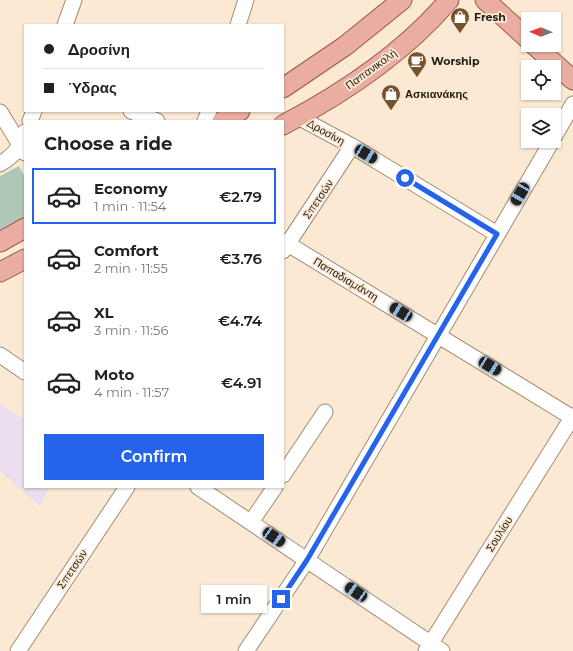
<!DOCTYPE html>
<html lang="en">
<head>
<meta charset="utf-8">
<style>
	:root { --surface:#fff; --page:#f2f2f2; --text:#222; --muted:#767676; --line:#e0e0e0; --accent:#2563eb }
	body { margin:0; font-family:Montserrat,sans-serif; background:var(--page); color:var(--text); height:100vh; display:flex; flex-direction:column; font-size:15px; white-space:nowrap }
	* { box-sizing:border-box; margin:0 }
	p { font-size:13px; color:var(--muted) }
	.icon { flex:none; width:22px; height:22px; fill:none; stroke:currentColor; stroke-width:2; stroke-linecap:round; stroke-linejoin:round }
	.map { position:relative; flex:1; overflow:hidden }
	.sheet { position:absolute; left:24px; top:120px; width:260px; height:368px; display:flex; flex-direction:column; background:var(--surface); border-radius:0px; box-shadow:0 1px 3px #0004 }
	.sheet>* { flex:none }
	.top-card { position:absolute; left:24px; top:24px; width:260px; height:88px; border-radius:0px; box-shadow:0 1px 3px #0004; display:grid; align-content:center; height:88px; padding:0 20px; background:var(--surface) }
	.needle { width:26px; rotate:271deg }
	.tools { position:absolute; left:521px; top:12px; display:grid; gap:8px }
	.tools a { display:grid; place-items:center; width:40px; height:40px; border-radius:0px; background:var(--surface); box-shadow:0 1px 3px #0004; font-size:20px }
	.end { position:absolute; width:18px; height:18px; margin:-9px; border:5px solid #2563eb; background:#fff; box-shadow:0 0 0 2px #fff }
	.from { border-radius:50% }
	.bubble { position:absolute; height:28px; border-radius:0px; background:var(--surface); box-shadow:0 1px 3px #0004; font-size:13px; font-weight:600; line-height:28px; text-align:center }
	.car { position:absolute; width:12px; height:24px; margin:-12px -6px; border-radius:5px; box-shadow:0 0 3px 1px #0007; background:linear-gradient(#222 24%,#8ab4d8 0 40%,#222 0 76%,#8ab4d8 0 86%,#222 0) }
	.top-card b { display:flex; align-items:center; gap:14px; height:38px; font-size:15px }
	.top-card b+b { border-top:1px solid var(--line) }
	.top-card i { width:10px; height:10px; background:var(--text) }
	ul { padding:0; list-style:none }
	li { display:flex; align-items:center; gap:12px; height:56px; margin:0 8px 6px; padding:0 12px; border:2px solid transparent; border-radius:0px }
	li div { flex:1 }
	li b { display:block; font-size:15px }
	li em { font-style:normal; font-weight:600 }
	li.current { border-color:var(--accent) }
	li>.icon { width:36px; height:36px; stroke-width:1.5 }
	h2 { padding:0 20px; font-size:18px; line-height:48px }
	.button { display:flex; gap:8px; margin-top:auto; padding:8px 20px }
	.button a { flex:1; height:46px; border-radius:0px; background:var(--accent); color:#fff; font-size:16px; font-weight:600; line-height:46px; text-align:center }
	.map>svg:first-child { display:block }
	.education { fill:#eaddf0 }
	.green { fill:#aec7b7 }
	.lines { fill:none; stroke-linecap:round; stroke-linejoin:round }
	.minor-casing { stroke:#a28c73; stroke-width:17 }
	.major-casing { stroke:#9a5746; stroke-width:21 }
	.minor { stroke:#fff; stroke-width:15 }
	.major { stroke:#e9aea1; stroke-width:19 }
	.route { stroke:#2563eb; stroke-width:5 }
	.labels { text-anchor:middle; stroke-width:3.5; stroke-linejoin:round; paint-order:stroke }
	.poi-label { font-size:11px; font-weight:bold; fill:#221a10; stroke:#fce9d3; text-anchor:start }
	.street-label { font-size:11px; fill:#221a10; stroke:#fce9d3 }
</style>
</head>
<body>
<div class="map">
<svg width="573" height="651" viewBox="0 0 573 651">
	<rect width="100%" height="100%" fill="#fce9d3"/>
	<!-- education -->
	<path class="education" d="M0,404L25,419V487H49L40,506L0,471Z"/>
	<!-- green -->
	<path class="green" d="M19,166L25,177V221L0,235V176Z"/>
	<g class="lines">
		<!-- minor casing -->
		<g class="minor-casing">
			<path id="minor" d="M65,25L74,0
				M238,25L246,0
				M131,111L157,121
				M0,112L25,153
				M298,117L352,146L497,234
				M30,121L34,111
				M205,121L209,111
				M554,137L573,104
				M0,164C16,154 18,149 25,132
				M283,241L573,418
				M283,251L352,146
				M0,355L25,372
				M283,475L325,412
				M198,487L442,651
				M251,522L275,487
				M18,651L127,487
				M246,651L307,560L552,141
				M426,651L573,416"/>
		</g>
		<!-- major casing -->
		<g class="major-casing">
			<path id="major" d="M485,0L528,39
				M534,45L573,80
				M283,88L345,46L402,0
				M222,121L240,111
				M283,125C344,93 404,53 449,0
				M0,242L25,228
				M0,272L25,259"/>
		</g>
		<!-- minor -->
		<use href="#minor" class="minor"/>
		<!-- major -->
		<use href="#major" class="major"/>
	</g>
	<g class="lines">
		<!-- route -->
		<path class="route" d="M281,599L307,560L497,234L405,178"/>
	</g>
	<!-- icons -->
	<defs>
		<g id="shop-pin" transform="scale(1)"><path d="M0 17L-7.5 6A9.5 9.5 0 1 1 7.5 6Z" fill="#77522d" stroke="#fce9d3"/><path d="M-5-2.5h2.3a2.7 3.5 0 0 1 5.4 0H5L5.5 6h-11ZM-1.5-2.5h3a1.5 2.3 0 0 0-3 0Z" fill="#fff"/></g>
		<g id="cafe-pin" transform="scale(1)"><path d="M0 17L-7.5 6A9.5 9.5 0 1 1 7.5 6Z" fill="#77522d" stroke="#fce9d3"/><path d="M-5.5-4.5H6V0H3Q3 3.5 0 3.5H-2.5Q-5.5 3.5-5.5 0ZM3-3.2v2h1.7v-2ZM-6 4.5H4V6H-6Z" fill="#fff"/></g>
	</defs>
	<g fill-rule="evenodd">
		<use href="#shop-pin" x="460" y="17"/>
		<use href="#cafe-pin" x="417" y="61"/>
		<use href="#shop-pin" x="391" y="94"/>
	</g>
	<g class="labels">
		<!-- poi labels -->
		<g class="poi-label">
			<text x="474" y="21">Fresh</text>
			<text x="431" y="65">Worship</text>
			<text x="405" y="98">Ασκιανάκης</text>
		</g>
		<!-- street labels -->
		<g class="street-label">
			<text transform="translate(371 69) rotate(-36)" y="4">Παπανικολή</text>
			<text transform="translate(326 132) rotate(29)" y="4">Δροσίνη</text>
			<text transform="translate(318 199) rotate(-56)" y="4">Σπετσών</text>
			<text transform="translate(346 279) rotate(31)" y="4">Παπαδιαμάντη</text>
			<text transform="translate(499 534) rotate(-58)" y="4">Σουλίου</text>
			<text transform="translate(72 569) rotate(-56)" y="4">Σπετσών</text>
		</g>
	</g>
</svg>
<div class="tools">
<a><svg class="needle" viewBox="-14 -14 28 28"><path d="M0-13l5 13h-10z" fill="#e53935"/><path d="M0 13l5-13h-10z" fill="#767676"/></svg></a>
<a><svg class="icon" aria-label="locate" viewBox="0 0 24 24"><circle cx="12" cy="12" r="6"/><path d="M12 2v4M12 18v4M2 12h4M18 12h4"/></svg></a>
<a><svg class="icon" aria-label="layers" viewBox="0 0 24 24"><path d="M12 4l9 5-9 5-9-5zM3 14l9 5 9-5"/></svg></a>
</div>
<i class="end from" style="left:405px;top:178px"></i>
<i class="end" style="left:281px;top:599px"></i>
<div class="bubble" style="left:201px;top:585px;width:66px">1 min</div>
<i class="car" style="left:366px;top:154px;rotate:121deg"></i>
<i class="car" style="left:520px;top:194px;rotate:210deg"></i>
<i class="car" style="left:401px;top:312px;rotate:301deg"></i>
<i class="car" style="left:490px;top:366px;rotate:121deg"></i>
<i class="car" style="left:274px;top:537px;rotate:124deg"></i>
<i class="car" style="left:356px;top:592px;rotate:304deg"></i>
<div class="top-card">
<b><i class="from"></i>Δροσίνη</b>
<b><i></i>Ύδρας</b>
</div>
<section class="sheet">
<h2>Choose a ride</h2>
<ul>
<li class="current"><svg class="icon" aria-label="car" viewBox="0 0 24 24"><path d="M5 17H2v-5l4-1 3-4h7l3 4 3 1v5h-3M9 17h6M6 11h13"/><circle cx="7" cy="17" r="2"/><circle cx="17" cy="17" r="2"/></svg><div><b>Economy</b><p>1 min · 11:54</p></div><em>€2.79</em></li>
<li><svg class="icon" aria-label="car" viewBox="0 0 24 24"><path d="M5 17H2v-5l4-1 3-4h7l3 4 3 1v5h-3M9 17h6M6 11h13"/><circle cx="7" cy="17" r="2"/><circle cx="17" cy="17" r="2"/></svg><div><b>Comfort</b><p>2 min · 11:55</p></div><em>€3.76</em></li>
<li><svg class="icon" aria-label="car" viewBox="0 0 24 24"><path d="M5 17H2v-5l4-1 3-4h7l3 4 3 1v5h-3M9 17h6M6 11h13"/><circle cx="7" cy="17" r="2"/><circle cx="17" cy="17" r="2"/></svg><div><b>XL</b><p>3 min · 11:56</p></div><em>€4.74</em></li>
<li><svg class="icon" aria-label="car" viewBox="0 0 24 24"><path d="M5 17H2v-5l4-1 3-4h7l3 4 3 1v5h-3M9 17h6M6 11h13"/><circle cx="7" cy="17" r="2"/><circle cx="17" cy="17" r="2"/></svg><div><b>Moto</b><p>4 min · 11:57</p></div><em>€4.91</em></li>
</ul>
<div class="button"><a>Confirm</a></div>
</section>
</div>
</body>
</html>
